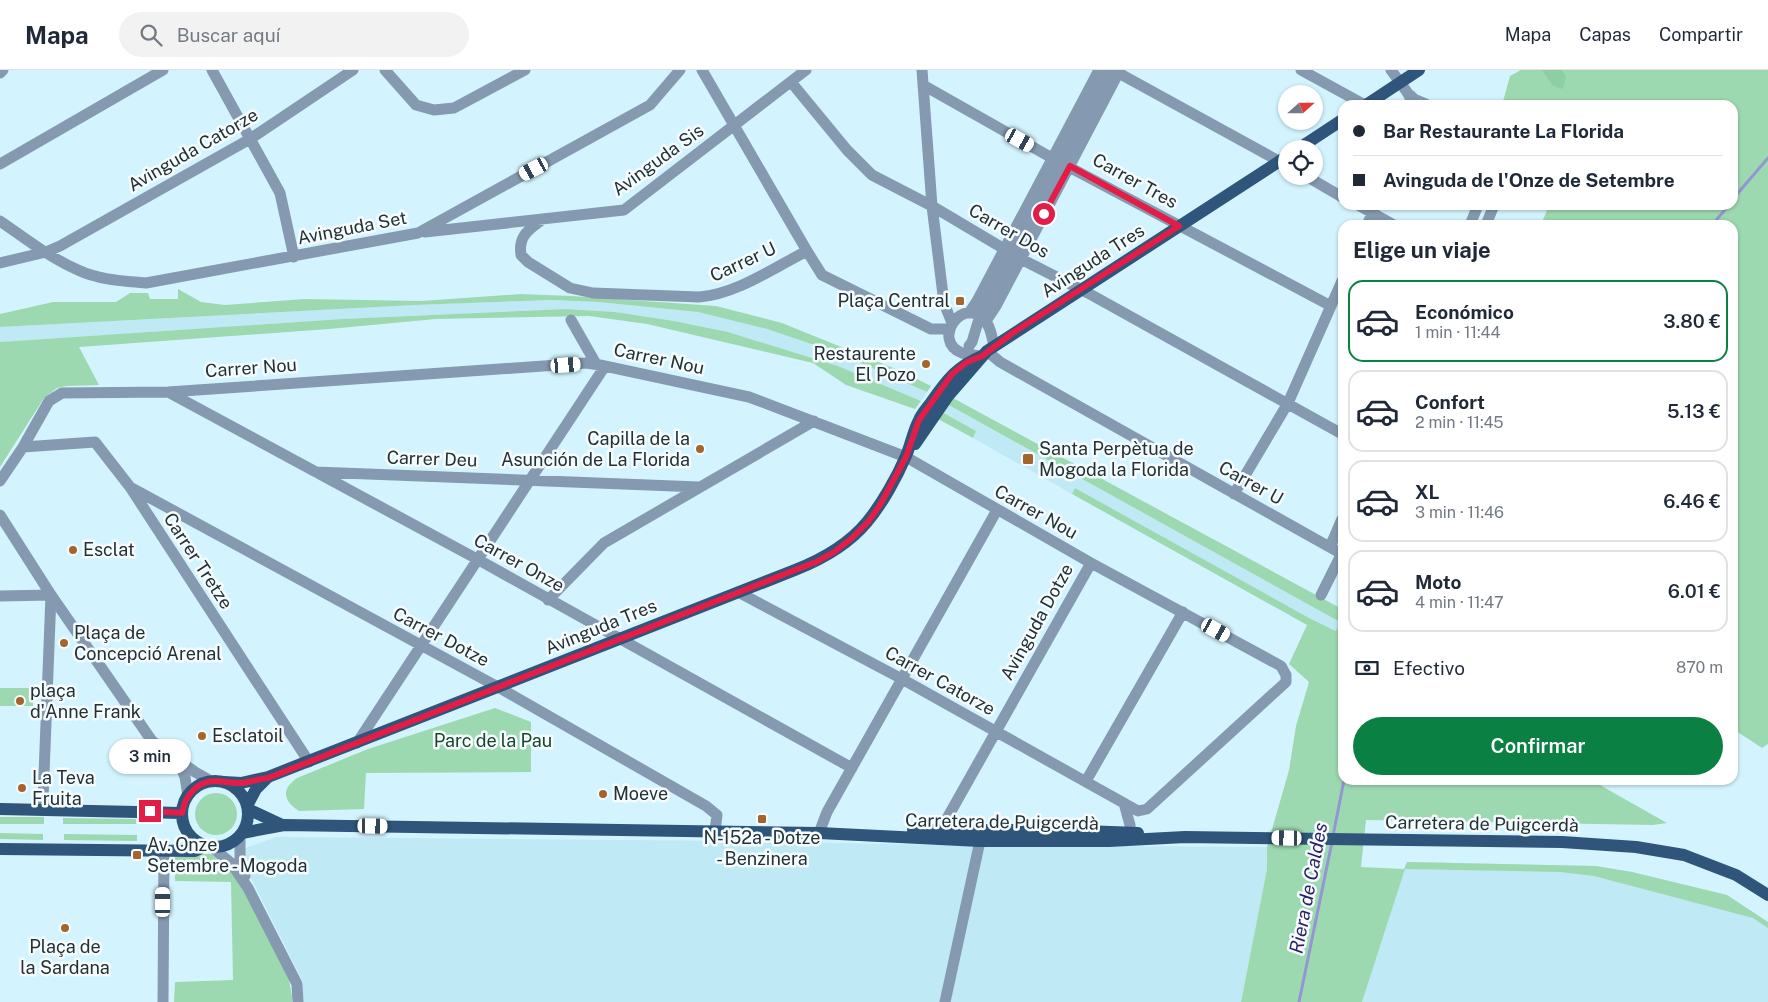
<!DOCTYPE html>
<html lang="es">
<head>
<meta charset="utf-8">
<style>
	:root { --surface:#fff; --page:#f2f2f3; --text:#1f2937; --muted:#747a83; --line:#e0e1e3; --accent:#0b8043 }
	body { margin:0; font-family:"Public Sans",sans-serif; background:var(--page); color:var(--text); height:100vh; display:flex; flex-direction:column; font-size:19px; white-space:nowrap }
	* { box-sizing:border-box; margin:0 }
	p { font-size:16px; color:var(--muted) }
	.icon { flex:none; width:28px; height:28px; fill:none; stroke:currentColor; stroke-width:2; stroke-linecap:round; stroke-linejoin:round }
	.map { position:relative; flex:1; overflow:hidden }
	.details { position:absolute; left:1338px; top:150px; width:400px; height:565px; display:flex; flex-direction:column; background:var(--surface); border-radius:15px; box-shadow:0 1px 4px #0004 }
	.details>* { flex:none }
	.hud { position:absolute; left:1338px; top:30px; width:400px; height:110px; border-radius:15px; box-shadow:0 1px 4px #0004; display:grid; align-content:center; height:110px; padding:0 15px; background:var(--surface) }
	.needle { width:32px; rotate:69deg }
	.fabs { position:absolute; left:1278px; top:15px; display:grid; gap:10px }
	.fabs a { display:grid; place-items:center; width:45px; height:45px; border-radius:50%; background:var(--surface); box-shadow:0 1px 4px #0004; font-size:25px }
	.end { position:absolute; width:22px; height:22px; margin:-11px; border:6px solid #e11d48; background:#fff; box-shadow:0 0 0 2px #fff }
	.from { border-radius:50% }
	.bubble { position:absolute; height:35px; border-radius:18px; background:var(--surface); box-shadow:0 1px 4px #0004; font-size:16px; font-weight:600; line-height:35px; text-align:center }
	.car { position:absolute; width:15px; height:30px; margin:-15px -8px; border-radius:6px; box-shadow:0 0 4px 1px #0007; background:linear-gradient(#fff 24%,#345 0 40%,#fff 0 76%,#345 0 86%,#fff 0) }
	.hud b { display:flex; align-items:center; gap:18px; height:48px; font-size:19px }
	.hud b+b { border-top:1px solid var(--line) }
	.hud i { width:12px; height:12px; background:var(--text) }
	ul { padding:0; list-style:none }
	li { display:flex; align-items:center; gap:15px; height:82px; margin:0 10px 8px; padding:0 5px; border:2px solid var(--line); border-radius:15px }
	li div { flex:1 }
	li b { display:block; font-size:19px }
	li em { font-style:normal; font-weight:600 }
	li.current { border-color:var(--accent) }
	li>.icon { width:45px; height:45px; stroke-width:1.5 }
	h2 { padding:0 15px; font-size:22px; line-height:60px }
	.pay { display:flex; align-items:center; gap:12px; height:55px; padding:0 15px; font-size:19px }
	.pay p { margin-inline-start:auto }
	.action { display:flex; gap:10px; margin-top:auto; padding:10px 15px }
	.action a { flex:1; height:58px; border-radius:30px; background:var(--accent); color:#fff; font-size:20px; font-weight:600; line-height:58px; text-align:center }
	header { display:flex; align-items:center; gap:30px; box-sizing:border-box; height:70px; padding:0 25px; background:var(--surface); border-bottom:1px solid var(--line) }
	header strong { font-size:24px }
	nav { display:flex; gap:28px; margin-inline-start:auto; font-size:18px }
	.search { width:350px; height:45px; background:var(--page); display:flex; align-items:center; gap:12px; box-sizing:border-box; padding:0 18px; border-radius:28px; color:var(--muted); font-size:19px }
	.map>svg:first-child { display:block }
	.built { fill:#bfe9f5 }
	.green { fill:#9dd9b0 }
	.forest { fill:#8ecea3 }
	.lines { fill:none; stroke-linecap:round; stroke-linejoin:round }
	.stream { stroke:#9496d4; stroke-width:3 }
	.minor { stroke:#859ab0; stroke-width:11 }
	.major { stroke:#2f557b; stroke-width:12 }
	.route { stroke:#e11d48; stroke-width:6 }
	.poi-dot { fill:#a4642e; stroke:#f6fcfe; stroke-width:2 }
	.labels { text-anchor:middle; stroke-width:5; stroke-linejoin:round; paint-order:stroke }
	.street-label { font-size:18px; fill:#233034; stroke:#f6fcfe }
	.poi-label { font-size:18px; fill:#233034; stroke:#f6fcfe; text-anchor:start }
	.park-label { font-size:18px; fill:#16472a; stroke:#f6fcfe }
	.water-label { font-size:19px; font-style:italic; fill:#281e66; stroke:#f6fcfe }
</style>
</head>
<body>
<header>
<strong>Mapa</strong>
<div class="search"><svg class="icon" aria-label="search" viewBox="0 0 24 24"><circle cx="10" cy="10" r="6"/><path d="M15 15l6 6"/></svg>Buscar aquí</div>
<nav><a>Mapa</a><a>Capas</a><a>Compartir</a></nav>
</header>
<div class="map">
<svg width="1768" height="932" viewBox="0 0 1768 932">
	<rect width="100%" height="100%" fill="#d3f4fe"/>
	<!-- built -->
	<path class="built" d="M551,230L598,232L698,242L767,259L838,283L927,322L921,331L838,296L728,262L674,251L615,242L566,239L342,249L0,272V257L415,235Z
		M947,334L1340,552L1337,561L1311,549L1075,418L1072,424L973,368L976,361L942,342Z
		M276,767L732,771L947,775L1267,777V799L1241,932H303V912L244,794L243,779Z
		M1407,792L1596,796L1632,802L1727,825L1768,852V932H1362Z"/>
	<!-- green -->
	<path class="green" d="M1521,0H1768V674L1762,678L1733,659L1732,155H1541L1549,135H1732V35H1502L1510,6Z
		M178,219L201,232L225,235L304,229L421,231L521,224L572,226L716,236L782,253L903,302L931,316L927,322L838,283L767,259L698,242L598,232L551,230L415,235L0,257V244L53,232H116L130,223H148L150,229H178Z
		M566,239L615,242L674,251L728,262L838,296L921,331L915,339L846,315L813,293L647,254L589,246L436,249L329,259L79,277L99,315L67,316L57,318L44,328L0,397V272L342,249Z
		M951,327L1342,539V710H1591L1667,753L1653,755L1366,750L1361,797L1404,799L1407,792L1596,796L1632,802L1727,825L1768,852V858L1753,848L1594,806L1560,802L1405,799L1362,932H1241L1267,799V777L1289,700L1296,656L1309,612L1289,594L1307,555L1072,424L1075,418L1311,549L1336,561L1340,552L947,334Z
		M942,342L976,361L973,368L938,349Z
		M0,618H33V636H0Z
		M495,638L531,652V702L366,703L364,739L299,741C283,731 281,719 297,708L368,679Z
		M195 744a21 21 0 1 1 42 0a21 21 0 1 1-42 0Z
		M0,747H44V754H0Z
		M63,748L136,749V754H63Z
		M0,763L43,764V770L0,769Z
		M64,764L137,765V771L64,770Z
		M175,783L211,784L224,791L246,821L289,910L292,926V932H174L175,912L233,910L231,812L175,811Z"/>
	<!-- forest -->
	<path class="forest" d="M1542,0H1562L1566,7L1563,19L1553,16Z"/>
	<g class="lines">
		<!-- stream -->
		<path class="stream" d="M1732,130L1768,88
			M1712,155L1729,135
			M1333,766L1344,710
			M1299,932L1332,772"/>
		<!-- minor -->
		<path class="minor" d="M212,0L280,123L294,187
			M385,0L416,35L434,40L454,38L525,0
			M702,0L807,181
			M922,0L932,136L944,233L952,253
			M1113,0L1286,95
			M1301,0L1365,35
			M1391,0L1407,22L1414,35
			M0,3L3,0
			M791,12L847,80L872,105L932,136L1021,189L1088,223L1342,364
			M923,15L1052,88L1331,236
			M1410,25L1414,29L1426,34L1424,35
			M0,94L163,0
			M1306,106L1342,127
			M1358,135L1394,155
			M543,149C529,160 518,165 521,185L528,192L570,218L593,223L699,227C735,225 775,197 807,181L822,205L931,259H950
			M0,151C25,168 50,188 78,200C99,210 124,211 146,213L418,163L650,35L680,0
			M1367,155L1376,135
			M1470,155L1478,135
			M1486,155L1494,135
			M425,162L624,140L806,0
			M0,193L46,182L60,176L250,69L353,0
			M969,243L977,231L1099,0
			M982,244L1110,0
			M571,250L596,294
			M986,251L996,236L1120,0
			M969,276L972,272L978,252
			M987,281L1000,292L1342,484
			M982,286C975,285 968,285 962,283C930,270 964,224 985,251C991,257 992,268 994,276
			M168,322L477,489L852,698
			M23,377L95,372L130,417L309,692
			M316,402L699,417
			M0,411L23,377L49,331L62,323L168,322L586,293L600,295L749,327L906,387L1091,493L1281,596L1286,605V612L1147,739L1138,741L902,609L738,522
			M130,417L498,617L706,736L717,745L715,761
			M1234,424L1288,333L1342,211
			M0,445L51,525L152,671L195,702L211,711
			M1330,477L1342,449
			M1321,525L1342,483
			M0,526L51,525L43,730L46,740
			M548,530L604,473L814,351
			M357,673L605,296
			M177,690L185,707L188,726
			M1086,711L1183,542
			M1124,733L1130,755V762
			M941,759L1091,493
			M819,763L827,742L997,440
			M240,766V792L245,806
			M212,777L231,793L248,818L297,914L298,932
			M163,932L164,781
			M945,932L980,771"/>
		<!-- major -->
		<path class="major" d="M1366,35L1419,0
			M1298,79L1342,50
			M915,374L948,326L987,281L1286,87
			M182 744a33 33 0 1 1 66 0a33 33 0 1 1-66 0Z
			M224,712L241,713L268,707L795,500C823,489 848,475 867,452C882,434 897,407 906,386C911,374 913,361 919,350C922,343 928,337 932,331C947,310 957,296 982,286
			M247,736L256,719L268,707
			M0,739L182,743
			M248,739L282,755
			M913,760H1057L1138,763
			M242,763L284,755L819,763L980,771H1109L1185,767L1562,772L1636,777L1684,785L1736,805L1768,825
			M0,779L195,781L205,776"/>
	</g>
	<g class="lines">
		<!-- route -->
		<path class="route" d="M150,741L182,743C185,725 198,710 217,711C225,712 233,713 241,713C250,712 259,709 268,708L795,500L816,492L834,482L852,468L868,452L880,435L906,387L919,350L952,304L967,292L982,286L1014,262L1179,156L1070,96L1044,144"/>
	</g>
	<!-- markers -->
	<g class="poi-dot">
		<rect x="955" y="226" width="10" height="10" rx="2.5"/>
		<circle cx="926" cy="294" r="5"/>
		<circle cx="700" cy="379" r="5"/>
		<rect x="1022" y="383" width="12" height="12" rx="2.5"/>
		<circle cx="73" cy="480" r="5"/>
		<circle cx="64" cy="573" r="5"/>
		<circle cx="20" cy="631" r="5"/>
		<circle cx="202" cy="666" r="5"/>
		<circle cx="22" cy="718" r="5"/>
		<circle cx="603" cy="724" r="5"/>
		<rect x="757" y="744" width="10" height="10" rx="2.5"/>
		<rect x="132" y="780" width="10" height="10" rx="2.5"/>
		<circle cx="65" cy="858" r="5"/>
	</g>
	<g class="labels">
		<!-- street labels -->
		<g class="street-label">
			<text transform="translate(193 80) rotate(-30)" y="6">Avinguda Catorze</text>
			<text transform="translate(658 90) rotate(-36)" y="6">Avinguda Sis</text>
			<text transform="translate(1135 111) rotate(29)" y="6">Carrer Tres</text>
			<text transform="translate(352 158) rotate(-11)" y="6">Avinguda Set</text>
			<text transform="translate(1009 161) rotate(30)" y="6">Carrer Dos</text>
			<text transform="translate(1093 191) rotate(-33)" y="6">Avinguda Tres</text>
			<text transform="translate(743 192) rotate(-25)" y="6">Carrer U</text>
			<text transform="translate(659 289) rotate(12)" y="6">Carrer Nou</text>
			<text transform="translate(251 298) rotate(-4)" y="6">Carrer Nou</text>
			<text transform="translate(432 389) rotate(2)" y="6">Carrer Deu</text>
			<text transform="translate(1251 413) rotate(29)" y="6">Carrer U</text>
			<text transform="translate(1036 442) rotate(29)" y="6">Carrer Nou</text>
			<text transform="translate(198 491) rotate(57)" y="6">Carrer Tretze</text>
			<text transform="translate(519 493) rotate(29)" y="6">Carrer Onze</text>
			<text transform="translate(1037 552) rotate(-61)" y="6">Avinguda Dotze</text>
			<text transform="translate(601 557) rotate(-22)" y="6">Avinguda Tres</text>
			<text transform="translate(441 567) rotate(28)" y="6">Carrer Dotze</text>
			<text transform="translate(940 611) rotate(29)" y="6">Carrer Catorze</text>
			<text transform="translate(1002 752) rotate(1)" y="6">Carretera de Puigcerdà</text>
			<text transform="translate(1482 754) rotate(1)" y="6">Carretera de Puigcerdà</text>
		</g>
		<!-- poi labels -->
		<g class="poi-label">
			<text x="950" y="237" text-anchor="end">Plaça Central</text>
			<text x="916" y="290" text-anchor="end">Restaurente<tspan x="916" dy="21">El Pozo</tspan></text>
			<text x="690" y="375" text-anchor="end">Capilla de la<tspan x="690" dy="21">Asunción de La Florida</tspan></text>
			<text x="1039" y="385">Santa Perpètua de<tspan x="1039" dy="21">Mogoda la Florida</tspan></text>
			<text x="83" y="486">Esclat</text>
			<text x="74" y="569">Plaça de<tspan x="74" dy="21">Concepció Arenal</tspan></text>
			<text x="30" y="627">plaça<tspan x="30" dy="21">d'Anne Frank</tspan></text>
			<text x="212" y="672">Esclatoil</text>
			<text x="32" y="714">La Teva<tspan x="32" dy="21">Fruita</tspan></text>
			<text x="613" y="730">Moeve</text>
			<text x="762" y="774" text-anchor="middle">N-152a - Dotze<tspan x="762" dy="21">- Benzinera</tspan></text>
			<text x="147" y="781">Av. Onze<tspan x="147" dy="21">Setembre - Mogoda</tspan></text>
			<text x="65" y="883" text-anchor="middle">Plaça de<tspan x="65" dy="21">la Sardana</tspan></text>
		</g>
		<!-- park labels -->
		<g class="park-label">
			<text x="493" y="677">Parc de la Pau</text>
		</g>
		<!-- water labels -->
		<g class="water-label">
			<text transform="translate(1308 818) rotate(-79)" y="7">Riera de Caldes</text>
		</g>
	</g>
</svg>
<div class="fabs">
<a><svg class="needle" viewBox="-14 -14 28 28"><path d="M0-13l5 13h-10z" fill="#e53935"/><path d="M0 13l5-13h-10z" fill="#747a83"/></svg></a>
<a><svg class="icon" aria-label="locate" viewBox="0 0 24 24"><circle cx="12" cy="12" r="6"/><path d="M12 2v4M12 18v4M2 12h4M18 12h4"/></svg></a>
</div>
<i class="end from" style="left:1044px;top:144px"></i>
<i class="end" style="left:150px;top:741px"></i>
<div class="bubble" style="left:109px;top:669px;width:82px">3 min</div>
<i class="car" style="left:1020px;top:70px;rotate:119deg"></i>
<i class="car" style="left:534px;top:99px;rotate:242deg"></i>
<i class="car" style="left:566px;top:295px;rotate:86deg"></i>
<i class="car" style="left:1216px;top:560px;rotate:119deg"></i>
<i class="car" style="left:373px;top:756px;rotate:91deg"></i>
<i class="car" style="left:1287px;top:768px;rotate:271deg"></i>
<i class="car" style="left:163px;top:832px;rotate:0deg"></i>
<div class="hud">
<b><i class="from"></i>Bar Restaurante La Florida</b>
<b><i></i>Avinguda de l'Onze de Setembre</b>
</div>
<section class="details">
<h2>Elige un viaje</h2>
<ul>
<li class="current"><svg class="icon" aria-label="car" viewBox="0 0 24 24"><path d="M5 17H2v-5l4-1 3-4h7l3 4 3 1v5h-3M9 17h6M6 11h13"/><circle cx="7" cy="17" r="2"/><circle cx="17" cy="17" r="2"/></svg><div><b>Económico</b><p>1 min · 11:44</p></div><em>3.80 €</em></li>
<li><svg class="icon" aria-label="car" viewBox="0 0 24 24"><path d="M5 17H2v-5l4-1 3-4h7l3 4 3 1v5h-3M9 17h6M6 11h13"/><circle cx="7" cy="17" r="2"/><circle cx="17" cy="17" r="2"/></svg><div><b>Confort</b><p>2 min · 11:45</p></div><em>5.13 €</em></li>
<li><svg class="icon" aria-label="car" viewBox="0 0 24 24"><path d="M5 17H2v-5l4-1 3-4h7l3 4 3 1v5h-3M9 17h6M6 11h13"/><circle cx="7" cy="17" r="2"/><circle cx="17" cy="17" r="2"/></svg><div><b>XL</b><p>3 min · 11:46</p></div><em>6.46 €</em></li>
<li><svg class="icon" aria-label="car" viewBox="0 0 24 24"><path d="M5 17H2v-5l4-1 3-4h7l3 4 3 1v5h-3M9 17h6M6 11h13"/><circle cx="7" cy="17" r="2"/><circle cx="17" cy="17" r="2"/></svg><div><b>Moto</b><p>4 min · 11:47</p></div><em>6.01 €</em></li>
</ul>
<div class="pay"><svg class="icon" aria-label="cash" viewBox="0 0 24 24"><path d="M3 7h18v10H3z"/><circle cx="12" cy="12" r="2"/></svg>Efectivo<p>870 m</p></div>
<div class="action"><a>Confirmar</a></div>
</section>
</div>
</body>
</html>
